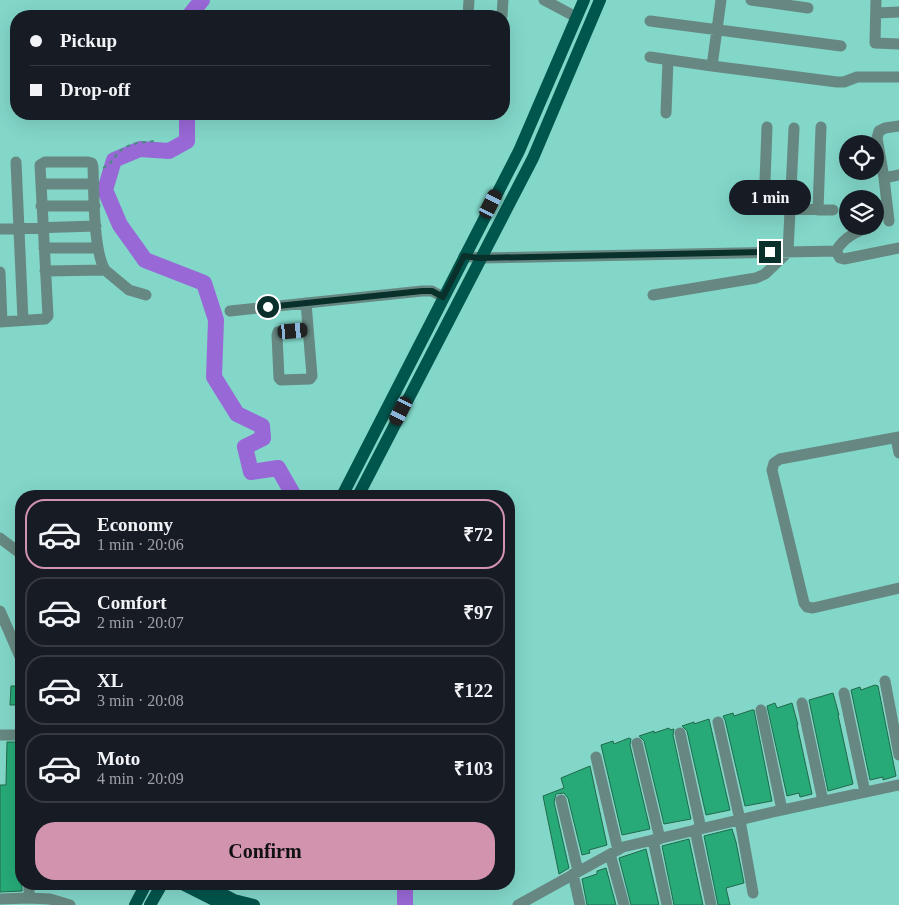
<!DOCTYPE html>
<html lang="en">
<head>
<meta charset="utf-8">
<style>
	:root { --surface:#171b24; --page:#20242c; --text:#f1f3f6; --muted:#9ea1a6; --line:#363941; --accent:#d293af }
	body { margin:0; font-family:"Times New Roman",serif; background:var(--page); color:var(--text); height:100vh; display:flex; flex-direction:column; font-size:19px; white-space:nowrap }
	* { box-sizing:border-box; margin:0 }
	p { font-size:16px; color:var(--muted) }
	.icon { flex:none; width:28px; height:28px; fill:none; stroke:currentColor; stroke-width:2; stroke-linecap:round; stroke-linejoin:round }
	.map { position:relative; flex:1; overflow:hidden }
	.drawer { position:absolute; left:15px; top:490px; width:500px; height:400px; display:flex; flex-direction:column; background:var(--surface); border-radius:20px; box-shadow:0 5px 20px #0002 }
	.drawer>* { flex:none }
	.banner { position:absolute; left:10px; top:10px; width:500px; height:110px; border-radius:20px; box-shadow:0 5px 20px #0002; display:grid; align-content:center; height:110px; padding:0 20px; background:var(--surface) }
	.fabs { position:absolute; left:839px; top:135px; display:grid; gap:10px }
	.fabs a { display:grid; place-items:center; width:45px; height:45px; border-radius:50%; background:var(--surface); box-shadow:0 5px 20px #0002; font-size:25px }
	.end { position:absolute; width:22px; height:22px; margin:-11px; border:6px solid #0a302b; background:#fff; box-shadow:0 0 0 2px #fff }
	.from { border-radius:50% }
	.bubble { position:absolute; height:35px; border-radius:18px; background:var(--surface); box-shadow:0 5px 20px #0002; font-size:16px; font-weight:600; line-height:35px; text-align:center }
	.car { position:absolute; width:15px; height:30px; margin:-15px -8px; border-radius:6px; box-shadow:0 0 4px 1px #0007; background:linear-gradient(#222 24%,#8ab4d8 0 40%,#222 0 76%,#8ab4d8 0 86%,#222 0) }
	.banner b { display:flex; align-items:center; gap:18px; height:48px; font-size:19px }
	.banner b+b { border-top:1px solid var(--line) }
	.banner i { width:12px; height:12px; background:var(--text) }
	ul { padding:9px 0 0; list-style:none }
	li { display:flex; align-items:center; gap:15px; height:70px; margin:0 10px 8px; padding:0 10px; border:2px solid var(--line); border-radius:20px }
	li div { flex:1 }
	li b { display:block; font-size:19px }
	li em { font-style:normal; font-weight:600 }
	li.active { border-color:var(--accent) }
	li>.icon { width:45px; height:45px; stroke-width:1.5 }
	.cta { display:flex; gap:10px; margin-top:auto; padding:10px 20px }
	.cta a { flex:1; height:58px; border-radius:20px; background:var(--accent); color:#111; font-size:20px; font-weight:600; line-height:58px; text-align:center }
	.map>svg:first-child { display:block }
	.lines { fill:none; stroke-linecap:round; stroke-linejoin:round }
	.river { stroke:#9968d7; stroke-width:16 }
	.building { fill:#27aa78; stroke:#22694b }
	.path { stroke:#4a8980; stroke-width:2; stroke-dasharray:4 4; stroke-linecap:butt }
	.minor { stroke:#678882; stroke-width:11 }
	.major { stroke:#00554c; stroke-width:12 }
	.route { stroke:#0a302b; stroke-width:6 }
</style>
</head>
<body>
<div class="map">
<svg width="899" height="905" viewBox="0 0 899 905">
	<rect width="100%" height="100%" fill="#82d7c9"/>
	<g class="lines">
		<!-- river -->
		<path class="river" d="M189,16L202,0
			M187,114V141L169,151L140,149L114,160L105,190L120,225L145,260L204,283L216,320L214,377L237,414L262,426L263,438L245,447L251,472L278,468L294,496
			M405,905V884"/>
	</g>
	<!-- building -->
	<path class="building" d="M875,685L878,686L896,776L883,780V777L870,780L851,690L860,687L861,690Z
		M11,686H20V705H10Z
		M833,693L839,715H838L853,784L828,791L809,700Z
		M775,703L777,708L792,703L798,725H797L812,794L800,797L799,793L787,796L767,706Z
		M752,710H754L772,801L745,806L725,720L723,716L733,713L734,716Z
		M709,719L730,810L706,815L687,731L682,726L694,722V724Z
		M669,728L670,730L674,729L673,735L691,819L664,824L644,741L639,736L654,731V733Z
		M629,738L631,739L630,745L650,829L622,835L601,745L613,741L614,744Z
		M7,742H21L22,891L0,892V785H6Z
		M590,766L607,845L589,850L590,853L582,855L568,798L564,793L556,794L554,802L569,868L559,874L543,796L564,788L561,778Z
		M732,829L736,842L744,883L726,888L730,905H718L704,836Z
		M689,839L703,905H674L662,846Z
		M646,849L659,905H631L619,858Z
		M606,868L616,905H587L582,879L597,874V871Z"/>
	<g class="lines">
		<!-- path -->
		<path class="path" d="M103,168C110,165 113,159 118,153C127,143 143,142 156,141"/>
		<!-- minor -->
		<path class="minor" d="M544,0L576,17
			M721,0L712,66L837,82H844L857,77H899
			M751,0L808,8
			M876,0L875,43L899,44
			M876,13L899,12
			M468,16L469,0
			M502,16L503,0
			M650,21L841,46
			M650,57L712,66
			M666,113L668,60
			M16,162L23,320
			M884,178L899,175
			M41,184H94
			M41,206H95
			M742,207L833,210
			M764,208L767,127
			M818,210L821,127
			M889,221L884,178L877,138L879,131L885,128L899,126
			M0,229L96,226
			M44,248H98
			M836,251L840,258L844,259L899,248
			M464,256L479,258L836,251C844,237 857,231 872,226
			M45,271L105,270
			M0,272L2,322
			M653,295L756,278L765,274L788,252L794,128
			M306,303L312,376L310,379L281,380L279,378L277,335L278,332L308,329
			M230,311L422,291H432L443,297
			M0,322L45,319L48,316L40,165L45,162H88L92,163L93,167C94,192 93,250 105,270L129,290L146,295
			M899,437L780,459L774,463L772,470L804,603L807,607L813,608L899,588
			M896,438L899,453
			M0,538L21,554
			M0,611L21,659
			M885,681L899,755
			M844,693L865,792
			M802,703L823,801
			M761,710L782,810
			M718,722L740,820L753,893
			M680,733L701,829
			M0,735H21
			M637,743L660,839
			M596,757L618,850
			M561,800L578,871
			M695,830L711,905
			M653,840L667,905
			M610,854L624,905
			M573,874L580,905
			M29,884V898L50,899L70,905
			M0,899L29,898
			M518,905L623,847L773,812L899,785"/>
		<!-- major -->
		<path class="major" d="M342,496L519,151L584,0
			M358,496L533,158L600,0
			M182,884L224,905
			M204,884L234,900L254,905
			M135,905L146,884
			M150,905L162,884"/>
	</g>
	<g class="lines">
		<!-- route -->
		<path class="route" d="M268,307L422,291H432L443,297L464,256L479,258L770,252"/>
	</g>
</svg>
<div class="fabs">
<a><svg class="icon" aria-label="locate" viewBox="0 0 24 24"><circle cx="12" cy="12" r="6"/><path d="M12 2v4M12 18v4M2 12h4M18 12h4"/></svg></a>
<a><svg class="icon" aria-label="layers" viewBox="0 0 24 24"><path d="M12 4l9 5-9 5-9-5zM3 14l9 5 9-5"/></svg></a>
</div>
<i class="end from" style="left:268px;top:307px"></i>
<i class="end" style="left:770px;top:252px"></i>
<div class="bubble" style="left:729px;top:180px;width:82px">1 min</div>
<i class="car" style="left:491px;top:204px;rotate:27deg"></i>
<i class="car" style="left:293px;top:331px;rotate:85deg"></i>
<i class="car" style="left:401px;top:411px;rotate:207deg"></i>
<div class="banner">
<b><i class="from"></i>Pickup</b>
<b><i></i>Drop-off</b>
</div>
<section class="drawer">
<ul>
<li class="active"><svg class="icon" aria-label="car" viewBox="0 0 24 24"><path d="M5 17H2v-5l4-1 3-4h7l3 4 3 1v5h-3M9 17h6M6 11h13"/><circle cx="7" cy="17" r="2"/><circle cx="17" cy="17" r="2"/></svg><div><b>Economy</b><p>1 min · 20:06</p></div><em>₹72</em></li>
<li><svg class="icon" aria-label="car" viewBox="0 0 24 24"><path d="M5 17H2v-5l4-1 3-4h7l3 4 3 1v5h-3M9 17h6M6 11h13"/><circle cx="7" cy="17" r="2"/><circle cx="17" cy="17" r="2"/></svg><div><b>Comfort</b><p>2 min · 20:07</p></div><em>₹97</em></li>
<li><svg class="icon" aria-label="car" viewBox="0 0 24 24"><path d="M5 17H2v-5l4-1 3-4h7l3 4 3 1v5h-3M9 17h6M6 11h13"/><circle cx="7" cy="17" r="2"/><circle cx="17" cy="17" r="2"/></svg><div><b>XL</b><p>3 min · 20:08</p></div><em>₹122</em></li>
<li><svg class="icon" aria-label="car" viewBox="0 0 24 24"><path d="M5 17H2v-5l4-1 3-4h7l3 4 3 1v5h-3M9 17h6M6 11h13"/><circle cx="7" cy="17" r="2"/><circle cx="17" cy="17" r="2"/></svg><div><b>Moto</b><p>4 min · 20:09</p></div><em>₹103</em></li>
</ul>
<div class="cta"><a>Confirm</a></div>
</section>
</div>
</body>
</html>
